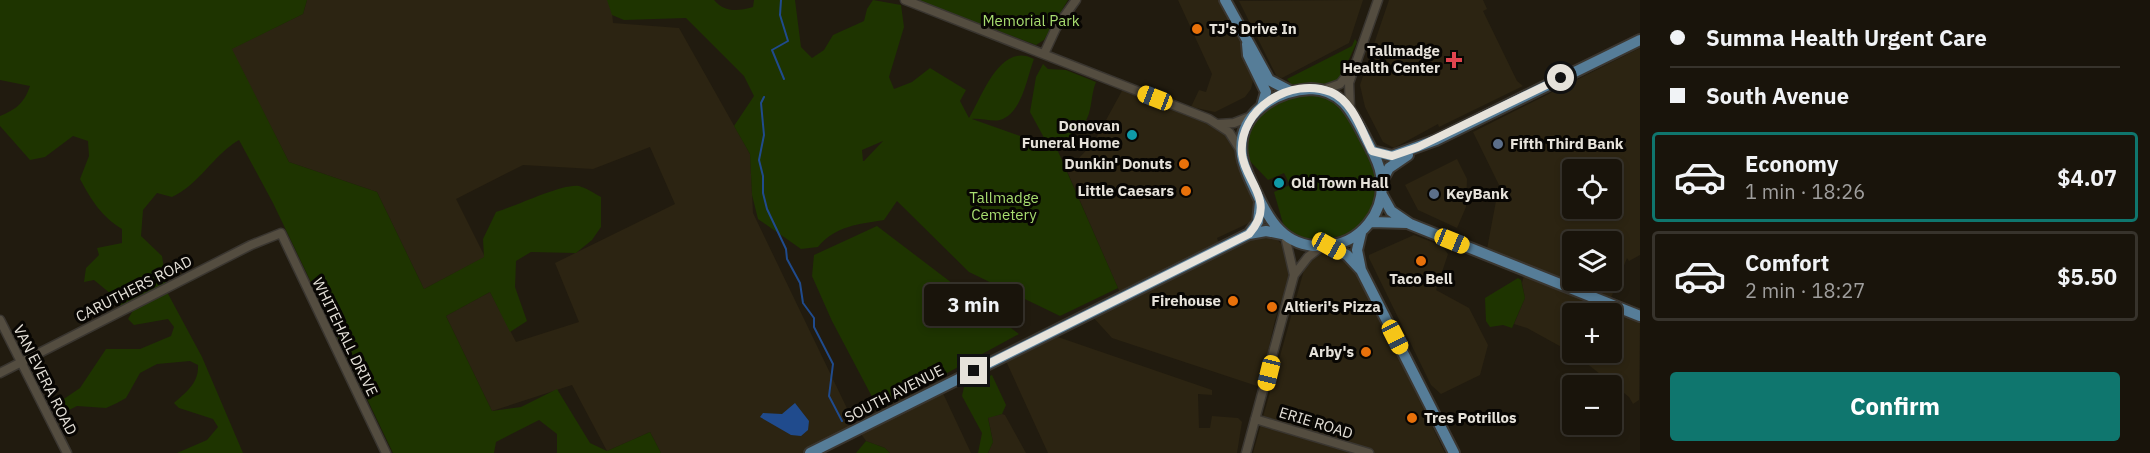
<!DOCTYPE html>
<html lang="en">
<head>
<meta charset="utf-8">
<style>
	:root { --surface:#19140b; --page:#221d14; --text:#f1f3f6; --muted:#9f9e9d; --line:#37332c; --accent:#0f766e }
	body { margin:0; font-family:"IBM Plex Sans",sans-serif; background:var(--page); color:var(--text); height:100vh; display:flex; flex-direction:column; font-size:22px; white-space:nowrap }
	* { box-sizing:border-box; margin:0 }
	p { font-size:20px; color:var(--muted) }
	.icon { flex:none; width:33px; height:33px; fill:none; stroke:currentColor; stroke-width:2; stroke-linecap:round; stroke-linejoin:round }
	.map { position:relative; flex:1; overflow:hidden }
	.details { display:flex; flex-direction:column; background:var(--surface); width:510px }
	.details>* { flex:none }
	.hud { display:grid; align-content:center; height:132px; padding:0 30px; background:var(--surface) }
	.tools { position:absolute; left:1562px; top:159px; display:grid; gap:12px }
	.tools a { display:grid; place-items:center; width:60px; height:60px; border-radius:6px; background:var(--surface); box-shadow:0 3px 9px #0003,0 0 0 2px var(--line); font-size:30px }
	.end { position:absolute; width:27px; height:27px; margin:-14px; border:8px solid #e6e2da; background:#111; box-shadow:0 0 0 3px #111 }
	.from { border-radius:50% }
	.bubble { position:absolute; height:42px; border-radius:6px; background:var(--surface); box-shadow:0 3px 9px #0003,0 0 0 2px var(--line); font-size:20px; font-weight:700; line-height:42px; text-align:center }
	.car { position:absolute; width:18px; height:36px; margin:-18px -9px; border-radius:8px; box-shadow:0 0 4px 2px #0007; background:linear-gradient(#f5c518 24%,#345 0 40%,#f5c518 0 76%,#345 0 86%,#f5c518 0) }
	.hud b { display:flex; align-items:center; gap:21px; height:57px; font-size:22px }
	.hud b+b { border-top:2px solid var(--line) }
	.hud i { width:15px; height:15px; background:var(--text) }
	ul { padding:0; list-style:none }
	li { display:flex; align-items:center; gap:18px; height:90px; margin:0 12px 9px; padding:0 18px; border:3px solid var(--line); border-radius:6px }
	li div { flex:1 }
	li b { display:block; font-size:22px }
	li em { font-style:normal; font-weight:700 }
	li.selected { border-color:var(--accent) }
	li>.icon { width:54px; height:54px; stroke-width:1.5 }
	.primary-button { display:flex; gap:12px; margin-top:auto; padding:12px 30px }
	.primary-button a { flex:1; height:69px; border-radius:6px; background:var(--accent); color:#fff; font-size:24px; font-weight:700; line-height:69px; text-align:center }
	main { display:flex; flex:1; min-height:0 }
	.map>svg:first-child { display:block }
	.built { fill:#2c2412; fill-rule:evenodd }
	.green { fill:#1e3400; fill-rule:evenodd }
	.water { fill:#204b8d }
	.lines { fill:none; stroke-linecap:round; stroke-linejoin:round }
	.stream { stroke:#204b8d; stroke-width:2 }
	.minor-casing { stroke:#3a3630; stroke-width:11 }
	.major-casing { stroke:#3a3630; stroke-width:14 }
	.minor { stroke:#544d40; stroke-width:8 }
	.major { stroke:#567d98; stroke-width:10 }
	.route { stroke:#e6e2da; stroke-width:8 }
	.food-dot { fill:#e8710a; stroke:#080603; stroke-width:2 }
	.health-dot { fill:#e0444e; stroke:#080603; stroke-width:2 }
	.culture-dot { fill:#0f9aa8; stroke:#080603; stroke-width:2 }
	.service-dot { fill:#5c6f8a; stroke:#080603; stroke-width:2 }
	.labels { text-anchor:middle; stroke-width:6; stroke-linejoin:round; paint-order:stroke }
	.park-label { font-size:15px; fill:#a8dd70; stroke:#080603 }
	.poi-label { font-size:15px; font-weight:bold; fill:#e6e2da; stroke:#080603; text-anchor:start }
	.street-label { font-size:15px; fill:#e6e2da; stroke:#080603 }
</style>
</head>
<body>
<main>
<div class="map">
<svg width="1640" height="453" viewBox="0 0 1640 453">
	<rect width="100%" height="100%" fill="#211b0f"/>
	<!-- built -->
	<path class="built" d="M307,0H611L613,23L679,28L750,154L753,213L856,427L804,453H661L650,432L607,451L572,385L492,411L446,316L490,292L516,342L579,322L555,263L675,204L650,147L593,169L523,165L456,199L485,257L424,289L377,192L289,162L231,49L303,14Z
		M1178,0H1225L1239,28L1253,81L1251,89L1245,97L1215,112L1191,107L1199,90L1206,92L1212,74Z
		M1363,0L1349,43L1282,78L1277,77L1239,1Z
		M1389,0H1483L1487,9L1483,11L1517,81L1523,86L1439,127L1438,124L1394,148L1383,142L1365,107L1360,85Z
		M1640,48V255L1629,261L1627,258L1611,298L1487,249L1499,185L1473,132ZM1572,170H1611V208H1572ZM1572,242H1611V280H1572Z
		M1123,89L1204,119L1228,133L1240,154L1257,208L1249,223L1217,238L1219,244L1121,295L1067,171L1094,142Z
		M1457,159L1467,179L1466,207L1457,228L1418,210L1405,185Z
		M1258,234L1273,235L1284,247L1291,272L1275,320L1260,387L1112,338L1092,316Z
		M1414,235L1442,246L1448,254L1436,290L1469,308L1488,345L1480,375L1441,394L1431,385L1369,258V255Z
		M1327,251L1337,253L1356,270L1445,453H1253L1304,270L1316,254Z
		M1524,275L1640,320L1639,400L1633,404L1629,397L1576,355L1527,328L1514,324L1525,298L1522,283ZM1572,314H1611V352H1572Z
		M1055,336L1212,390V395L1198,394L1199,428H1210L1212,416L1238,418L1242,422L1237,453H1048L1006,361Z
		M941,389L971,453H890L885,448L866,441L859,431Z
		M1002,414L1005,415L1026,453H988L993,442L988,417Z"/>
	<!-- green -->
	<path class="green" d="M0,0H307L303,14L232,49L289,162L377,192L424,289L484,257L483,239L496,212C514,207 563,183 579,186C586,188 594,193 601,197V227L592,240L576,253L531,252L516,261L515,287L527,321L510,332L490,292L446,316L492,411L521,407L557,389L590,443L607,451L650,432L661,453H557V434L539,420L496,442L494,453H393L273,203L239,140C212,156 201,183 172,197L157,193L143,210L141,236L162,256L167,287L123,310L111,294L94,280L84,282L86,268L99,255L97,248L122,243V229C101,216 92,201 80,179L89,156L88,141L73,136L45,157L30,160L0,126V116C17,109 24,103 30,86L0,80Z
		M607,0H714C725,13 738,11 753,7L754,0H795L801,47L812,58L824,50L833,35L864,21L867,9L873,0L901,5L904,27L889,77L894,89L912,82L930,68L966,90L960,101L969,118C982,97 1000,41 1034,59C1027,77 1022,114 1000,120C992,122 980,118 972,119L1057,149L1118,288L1060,316L969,272L897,201L884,220C859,224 835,226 818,247L801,249L758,219L752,195L750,154L734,126L754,96L744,76L686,18L624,20L612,15ZM883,141L864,161H863L862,150Z
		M917,0H1068L1044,40L1036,45Z
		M1355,39L1357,42L1339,81C1325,87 1306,86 1291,84L1287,79L1352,46Z
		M1043,64L1048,69L1066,70L1096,82C1090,96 1093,111 1084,124C1080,131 1066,137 1059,147L1048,145L1030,112L1036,77Z
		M1298,95C1310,95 1322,95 1333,101C1350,111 1378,166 1378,185C1377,218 1347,246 1313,241C1302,239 1293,233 1284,227L1274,192L1290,185L1284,173L1268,180L1247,158C1248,119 1261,107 1298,95Z
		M877,226L1019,334L879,410L832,321L812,276L814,255Z
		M1518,278L1521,280L1525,298L1512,328L1503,325L1490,327L1486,321L1485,298Z
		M167,292L202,357L243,453H177L207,440L218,427L213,419L179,408L174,403C186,392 199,383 198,365L190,361L157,364L140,373L126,398L117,403L106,408L77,406L57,416L52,407L80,388L106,349H140L171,336L174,327L168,319L134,325L128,319L135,307L154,300Z
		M992,375L1006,405L1002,414L988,418L993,442L988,453H978L982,433L962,396L964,387Z
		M866,441L885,448L890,453H856Z"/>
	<!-- water -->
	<path class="water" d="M795,403L809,421L808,430L801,436L791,435L760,417L763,413L782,414Z"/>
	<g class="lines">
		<!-- stream -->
		<path class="stream" d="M781,0L780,15L788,41L772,50L784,79
			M764,97L761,103L764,135L759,160L763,176V193L767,209L786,249L787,259L800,283L803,303L814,318V327L833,364L829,396L842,421"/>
		<!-- minor casing -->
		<g class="minor-casing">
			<path id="minor" d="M905,0L1209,119L1229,132L1241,151
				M1044,54L1056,28L1076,0
				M1323,90L1340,84L1350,71
				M1350,109L1349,83L1378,0
				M1219,124L1234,123L1252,116
				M1294,275L1308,257L1321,247
				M0,320L67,453
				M0,373L251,245L281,233L386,453
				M1255,419L1369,453
				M1246,453L1294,275L1285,236"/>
		</g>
		<!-- major casing -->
		<g class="major-casing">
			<path id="major" d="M1225,0L1269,80L1290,91
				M1247,44L1248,55L1266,92L1262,106
				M1311,89C1342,90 1352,112 1365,137C1371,149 1379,161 1381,175C1387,211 1361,245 1323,246C1285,248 1269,221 1255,190C1250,179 1244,168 1242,156C1236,114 1275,91 1311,89Z
				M1372,151L1392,156L1436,140L1640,40
				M1382,181L1389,168L1408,155
				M1382,195L1391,211L1410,224L1640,316
				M1371,222L1407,223
				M1361,233L1357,250L1361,270L1454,453
				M1249,234L1258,222L1260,202
				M1329,246L1347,255L1360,269
				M810,453L1249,234L1266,231L1282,234"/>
		</g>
		<!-- minor -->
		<use href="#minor" class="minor"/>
		<!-- major -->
		<use href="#major" class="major"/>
	</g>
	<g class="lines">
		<!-- route -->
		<path class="route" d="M974,371L1249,234C1257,225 1263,214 1260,201C1257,185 1244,172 1242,154C1238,109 1291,76 1331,92C1353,101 1362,132 1372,151L1392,156L1418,147L1561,78"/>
	</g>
	<!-- markers -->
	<g class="food-dot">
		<circle cx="1197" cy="29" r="6"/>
		<circle cx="1184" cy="164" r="6"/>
		<circle cx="1186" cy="191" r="6"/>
		<circle cx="1421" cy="261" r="6"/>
		<circle cx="1233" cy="301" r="6"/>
		<circle cx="1272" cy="307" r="6"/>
		<circle cx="1366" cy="352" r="6"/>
		<circle cx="1412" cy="418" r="6"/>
	</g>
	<path class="health-dot" d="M1451 51h6v6h6v6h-6v6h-6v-6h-6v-6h6z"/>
	<g class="culture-dot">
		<circle cx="1132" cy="135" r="6"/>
		<circle cx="1279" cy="183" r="6"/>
	</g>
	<g class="service-dot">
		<circle cx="1498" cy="144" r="6"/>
		<circle cx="1434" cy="194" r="6"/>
	</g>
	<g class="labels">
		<!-- park labels -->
		<g class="park-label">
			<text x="1031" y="26">Memorial Park</text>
			<text x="1004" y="203">Tallmadge<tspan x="1004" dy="17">Cemetery</tspan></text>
		</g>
		<!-- poi labels -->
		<g class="poi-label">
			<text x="1209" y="34">TJ's Drive In</text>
			<text x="1440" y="56" text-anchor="end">Tallmadge<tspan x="1440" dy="17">Health Center</tspan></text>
			<text x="1120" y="131" text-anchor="end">Donovan<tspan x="1120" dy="17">Funeral Home</tspan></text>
			<text x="1510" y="149">Fifth Third Bank</text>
			<text x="1172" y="169" text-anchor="end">Dunkin' Donuts</text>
			<text x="1291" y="188">Old Town Hall</text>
			<text x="1174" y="196" text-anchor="end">Little Caesars</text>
			<text x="1446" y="199">KeyBank</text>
			<text x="1421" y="284" text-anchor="middle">Taco Bell</text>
			<text x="1221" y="306" text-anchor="end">Firehouse</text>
			<text x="1284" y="312">Altieri's Pizza</text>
			<text x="1354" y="357" text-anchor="end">Arby's</text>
			<text x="1424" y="423">Tres Potrillos</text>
		</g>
		<!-- street labels -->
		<g class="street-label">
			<text transform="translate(134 289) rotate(-27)" y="5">CARUTHERS ROAD</text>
			<text transform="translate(345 337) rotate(64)" y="5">WHITEHALL DRIVE</text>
			<text transform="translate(45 380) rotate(63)" y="5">VAN EVERA ROAD</text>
			<text transform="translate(894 394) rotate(-27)" y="5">SOUTH AVENUE</text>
			<text transform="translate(1316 423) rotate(17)" y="5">ERIE ROAD</text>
		</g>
	</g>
</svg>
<div class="tools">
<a><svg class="icon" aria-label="locate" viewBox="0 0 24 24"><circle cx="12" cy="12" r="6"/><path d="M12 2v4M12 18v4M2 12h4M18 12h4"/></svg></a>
<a><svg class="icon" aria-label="layers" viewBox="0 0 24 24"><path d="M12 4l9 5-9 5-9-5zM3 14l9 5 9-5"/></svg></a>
<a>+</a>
<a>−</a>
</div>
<i class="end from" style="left:1561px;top:78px"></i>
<i class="end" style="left:974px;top:371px"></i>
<div class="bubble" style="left:924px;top:284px;width:99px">3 min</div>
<i class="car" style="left:1155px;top:98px;rotate:291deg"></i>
<i class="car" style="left:1452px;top:241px;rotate:112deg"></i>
<i class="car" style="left:1329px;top:246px;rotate:119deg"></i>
<i class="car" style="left:1395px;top:337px;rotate:153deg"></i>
<i class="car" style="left:1269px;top:373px;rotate:194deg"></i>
</div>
<section class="details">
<div class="hud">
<b><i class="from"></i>Summa Health Urgent Care</b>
<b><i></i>South Avenue</b>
</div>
<ul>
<li class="selected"><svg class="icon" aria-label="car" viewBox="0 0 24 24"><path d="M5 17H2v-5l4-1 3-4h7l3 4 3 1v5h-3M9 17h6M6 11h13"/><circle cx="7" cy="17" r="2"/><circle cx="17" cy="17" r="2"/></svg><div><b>Economy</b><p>1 min · 18:26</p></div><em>$4.07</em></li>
<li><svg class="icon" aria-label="car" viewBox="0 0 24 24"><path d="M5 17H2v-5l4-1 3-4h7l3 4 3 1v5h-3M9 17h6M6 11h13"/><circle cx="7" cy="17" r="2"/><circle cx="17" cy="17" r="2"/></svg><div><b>Comfort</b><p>2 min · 18:27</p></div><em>$5.50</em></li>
</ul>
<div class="primary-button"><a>Confirm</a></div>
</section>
</main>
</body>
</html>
